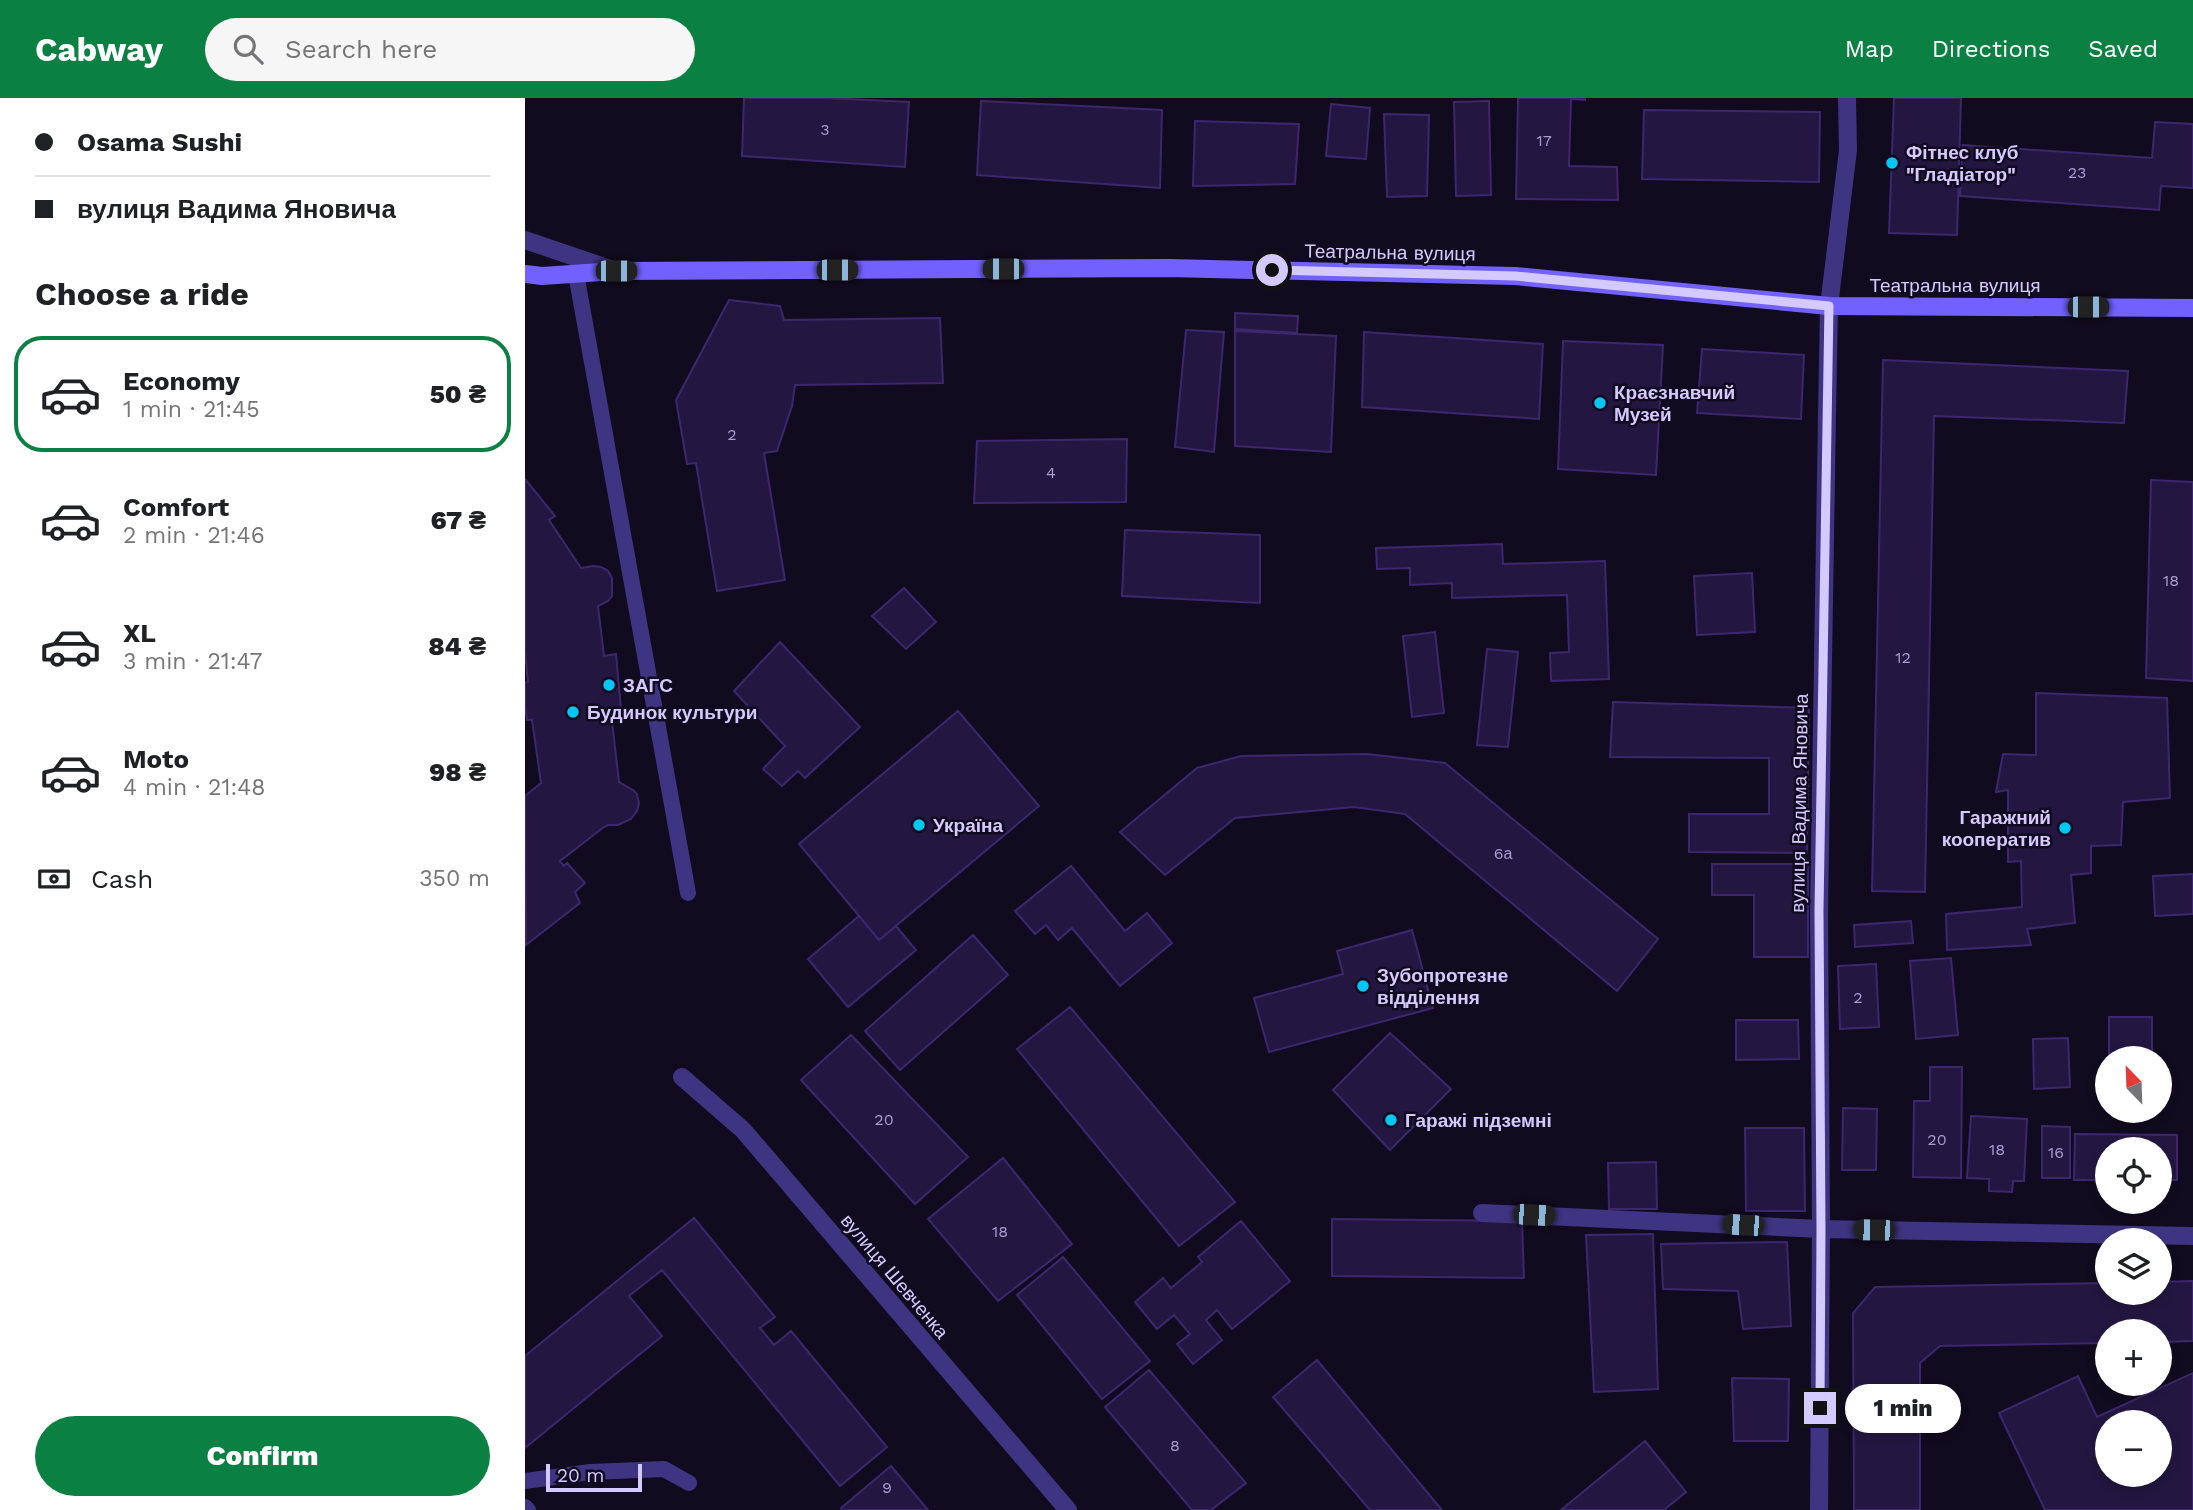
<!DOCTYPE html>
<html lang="en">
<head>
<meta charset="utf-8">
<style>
	:root { --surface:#fff; --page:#f6f6f6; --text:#202124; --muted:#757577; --line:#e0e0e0; --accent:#0b8043 }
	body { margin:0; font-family:"Work Sans",sans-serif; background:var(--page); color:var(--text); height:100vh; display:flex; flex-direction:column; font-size:26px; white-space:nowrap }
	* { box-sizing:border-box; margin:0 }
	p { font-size:23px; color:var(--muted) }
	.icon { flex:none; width:38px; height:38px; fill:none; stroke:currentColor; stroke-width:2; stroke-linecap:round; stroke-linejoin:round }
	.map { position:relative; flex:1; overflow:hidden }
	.details { display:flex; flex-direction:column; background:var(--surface); width:525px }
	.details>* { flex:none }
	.guide { display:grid; align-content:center; height:154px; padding:0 35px; background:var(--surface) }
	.needle { width:46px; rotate:337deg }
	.fabs { position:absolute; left:1570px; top:948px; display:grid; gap:14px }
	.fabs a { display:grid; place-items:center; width:77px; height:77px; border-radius:50%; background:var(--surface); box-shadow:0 4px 10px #0003; font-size:35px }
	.scale { position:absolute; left:21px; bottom:18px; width:96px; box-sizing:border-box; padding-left:7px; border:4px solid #d5caff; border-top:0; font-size:19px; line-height:24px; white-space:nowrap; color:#d5caff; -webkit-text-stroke:5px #110b1f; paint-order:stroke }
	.end { position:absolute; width:32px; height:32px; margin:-16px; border:9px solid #d5caff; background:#111; box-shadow:0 0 0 4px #111 }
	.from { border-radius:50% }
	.bubble { position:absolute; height:49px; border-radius:24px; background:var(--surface); box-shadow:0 4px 10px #0003; font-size:23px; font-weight:800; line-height:49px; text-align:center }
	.car { position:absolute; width:21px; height:42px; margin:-21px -10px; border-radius:9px; box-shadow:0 0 5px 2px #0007; background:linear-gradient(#222 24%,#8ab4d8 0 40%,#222 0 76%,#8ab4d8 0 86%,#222 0) }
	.guide b { display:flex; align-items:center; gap:24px; height:66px; font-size:26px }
	.guide b+b { border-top:2px solid var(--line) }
	.guide i { width:18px; height:18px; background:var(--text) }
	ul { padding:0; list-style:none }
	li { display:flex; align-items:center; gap:21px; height:116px; margin:0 14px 10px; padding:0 21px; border:4px solid transparent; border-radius:28px }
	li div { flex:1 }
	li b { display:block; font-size:26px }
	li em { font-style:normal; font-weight:800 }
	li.on { border-color:var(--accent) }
	li>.icon { width:63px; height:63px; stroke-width:1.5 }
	h2 { padding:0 35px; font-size:32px; line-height:84px }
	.pay { display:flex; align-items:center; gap:18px; height:77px; padding:0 35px; font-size:26px }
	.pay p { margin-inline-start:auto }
	.button { display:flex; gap:14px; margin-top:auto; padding:14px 35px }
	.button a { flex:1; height:80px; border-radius:42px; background:var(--accent); color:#fff; font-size:28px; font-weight:800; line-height:80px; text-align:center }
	header { display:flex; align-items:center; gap:42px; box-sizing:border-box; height:98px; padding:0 35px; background:var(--accent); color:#fff }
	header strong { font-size:33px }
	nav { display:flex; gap:38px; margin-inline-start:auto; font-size:24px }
	.search { width:490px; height:63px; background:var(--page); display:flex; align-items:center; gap:18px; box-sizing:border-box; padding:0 24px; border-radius:38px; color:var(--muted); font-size:26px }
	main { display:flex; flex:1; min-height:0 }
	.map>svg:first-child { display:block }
	.building { fill:#231741; stroke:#3c276e; stroke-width:2; fill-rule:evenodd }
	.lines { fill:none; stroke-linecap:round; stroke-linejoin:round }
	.lane { stroke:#3e3481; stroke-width:16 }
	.street { stroke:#3e3481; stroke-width:18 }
	.secondary { stroke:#7361ff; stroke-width:18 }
	.route { stroke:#d5caff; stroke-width:9 }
	.poi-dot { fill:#00c6f5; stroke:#110b1f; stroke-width:2.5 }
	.labels { text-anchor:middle; stroke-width:5; stroke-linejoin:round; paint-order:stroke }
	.number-label { font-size:16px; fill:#a89dd0 }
	.poi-label { font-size:19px; font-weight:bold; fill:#d5caff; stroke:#110b1f; text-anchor:start }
	.street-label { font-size:19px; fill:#d5caff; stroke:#110b1f }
</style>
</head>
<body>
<header>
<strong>Cabway</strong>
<div class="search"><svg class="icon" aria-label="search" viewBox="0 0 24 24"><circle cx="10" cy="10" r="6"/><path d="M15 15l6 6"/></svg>Search here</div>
<nav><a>Map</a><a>Directions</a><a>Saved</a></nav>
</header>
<main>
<section class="details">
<div class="guide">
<b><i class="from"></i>Osama Sushi</b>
<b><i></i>вулиця Вадима Яновича</b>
</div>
<h2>Choose a ride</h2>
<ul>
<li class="on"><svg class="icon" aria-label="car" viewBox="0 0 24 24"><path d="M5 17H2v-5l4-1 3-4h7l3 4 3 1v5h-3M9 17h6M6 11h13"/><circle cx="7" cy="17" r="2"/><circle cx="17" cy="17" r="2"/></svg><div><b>Economy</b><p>1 min · 21:45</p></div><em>50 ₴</em></li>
<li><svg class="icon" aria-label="car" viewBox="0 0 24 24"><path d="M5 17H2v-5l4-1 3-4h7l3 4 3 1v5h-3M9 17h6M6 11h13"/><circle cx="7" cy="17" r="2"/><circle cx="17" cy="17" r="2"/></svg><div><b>Comfort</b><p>2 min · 21:46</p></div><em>67 ₴</em></li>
<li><svg class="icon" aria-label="car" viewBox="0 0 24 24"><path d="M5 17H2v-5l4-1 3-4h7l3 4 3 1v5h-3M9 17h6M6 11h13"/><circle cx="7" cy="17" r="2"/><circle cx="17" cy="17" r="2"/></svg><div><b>XL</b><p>3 min · 21:47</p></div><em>84 ₴</em></li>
<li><svg class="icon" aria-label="car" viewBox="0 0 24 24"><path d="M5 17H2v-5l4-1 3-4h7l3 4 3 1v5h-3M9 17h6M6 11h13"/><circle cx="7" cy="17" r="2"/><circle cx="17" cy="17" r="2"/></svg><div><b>Moto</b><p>4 min · 21:48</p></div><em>98 ₴</em></li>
</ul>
<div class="pay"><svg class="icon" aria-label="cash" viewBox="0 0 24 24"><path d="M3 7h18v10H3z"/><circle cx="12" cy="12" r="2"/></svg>Cash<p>350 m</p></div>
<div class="button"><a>Confirm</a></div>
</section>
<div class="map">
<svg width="1668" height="1412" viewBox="0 0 1668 1412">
	<rect width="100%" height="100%" fill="#110b1f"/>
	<!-- building -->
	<path class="building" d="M219,0H302L384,4L380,69L217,58Z
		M993,0H1060V2L1046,1L1044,68L1092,69L1093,102L991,101Z
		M1369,0H1436L1432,137L1364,135Z
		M456,3L637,12L635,90L452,77Z
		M964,3L966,97L931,98L929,4Z
		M806,6L845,10L841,61L801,58Z
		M1119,12L1295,14L1294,84L1117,81Z
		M859,16L904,17L902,98L862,99Z
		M670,23L774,26L770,86L668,88Z
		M1630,24L1668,26V90L1636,88L1634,112L1435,98L1438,47L1627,60Z
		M204,202L255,208L259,222L415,220L418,285L270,287L267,308L252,353L239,355L260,482L192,493L171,365L162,366L151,302Z
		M710,215L773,218L772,235L710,231Z
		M661,232L699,234L689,354L650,349Z
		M710,233L811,238L806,354L710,348Z
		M839,234L1018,246L1014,321L837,309Z
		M1038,243L1138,247L1131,377L1033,371Z
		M1177,251L1279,257L1276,321L1172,315Z
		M1358,262L1603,273L1599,325L1409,318L1400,794L1347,793Z
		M602,341L601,404L449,405L452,343Z
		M0,381L30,418L24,422L56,470L68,468L76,469L83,473L87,480V498L83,503L73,508L79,558L91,556L97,622L87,623L94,684L108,692L112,696L114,706L112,713L106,721L93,727H83L79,729L35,763L39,768L42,765L60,785L50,794L55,805L1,847L0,698L16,685L7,622H2L0,607V585L3,584L0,553Z
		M1626,382L1668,384V583L1621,580Z
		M600,432L735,437V505L597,498Z
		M977,446L978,466L1080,463L1084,581L1026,583L1025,555L1044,554L1042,497L927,500V485L885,487V470L852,471L851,450Z
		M1227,475L1230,534L1172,537L1169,478Z
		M379,490L411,524L381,551L347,518Z
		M910,534L919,615L887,619L878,538Z
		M255,544L335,629L280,680L273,673L257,688L238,671L260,648L209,593Z
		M962,551L993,554L983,649L952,647Z
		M1511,595L1642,600L1645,700L1598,704L1596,747L1566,748V775L1546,777L1550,825L1502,831L1506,847L1422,852L1421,816L1497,809L1496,763L1483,764V692L1471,694L1478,656L1511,657Z
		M1088,604L1284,610L1282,755L1164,754V716H1244V660L1085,659Z
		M433,613L514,708L354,842L274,746Z
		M842,656L920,665L1133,841L1092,893L880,716L829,709L710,720L640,777L595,734L672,670L716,658Z
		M1187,766H1283V859H1229V797H1187Z
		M546,768L600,833L622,815L647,845L595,888L547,830L533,842L521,827L510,836L490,813Z
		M1668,776V816L1630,818L1628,778Z
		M334,818L354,842L371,828L391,852L323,909L283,861Z
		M1386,823L1388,845L1330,849L1329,827Z
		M887,832L908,910L744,954L729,900L818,876L812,853Z
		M448,837L483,877L375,972L340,933Z
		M1426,860L1433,937L1391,941L1385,863Z
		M1351,866L1354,929L1315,931L1313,868Z
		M545,909L710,1104L654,1148L492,951Z
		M1584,919H1627V961H1584Z
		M1211,922H1273L1274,961L1211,962Z
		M865,935L926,991L865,1052L808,992Z
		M326,937L443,1059L390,1106L276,982Z
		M1543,940L1545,989L1509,991L1508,941Z
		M1405,969H1437L1436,1080L1388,1079L1389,1003H1405Z
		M1318,1010L1352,1011L1351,1072H1317Z
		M1446,1018L1502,1021L1499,1083H1488L1487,1094L1464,1093V1081L1442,1080Z
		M1517,1028L1545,1029V1080H1517Z
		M1220,1030H1279L1280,1113H1221Z
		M1550,1036L1652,1037V1082H1634V1052H1582V1082H1549Z
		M478,1060L547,1146L473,1203L403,1121Z
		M1131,1064L1132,1111H1084L1083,1065Z
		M169,1120L250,1219L235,1230L249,1247L266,1233L362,1349L315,1388L137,1172L104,1198L137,1238L0,1350V1258Z
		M807,1121L997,1123L999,1180L807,1178Z
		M716,1123L765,1183L707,1231L692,1212L681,1222L697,1242L668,1266L652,1246L665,1236L649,1217L632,1231L610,1204L638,1180L646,1190L677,1164L673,1159Z
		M1128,1136L1133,1291L1069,1294L1061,1137Z
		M1262,1144L1266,1228L1218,1231L1213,1193L1138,1191L1136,1146Z
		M538,1159L625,1263L577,1301L492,1197Z
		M1668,1183V1243L1634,1244V1234H1582V1245L1415,1248L1395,1265V1412H1329L1328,1215L1350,1189L1582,1185V1195H1634V1184Z
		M792,1262L917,1412H845L748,1299Z
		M624,1272L721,1385L686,1412H667L580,1309Z
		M1668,1275V1412H1520L1474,1315L1553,1278L1572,1319ZM1582,1325H1634V1377H1582Z
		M1207,1280L1264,1281L1263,1343H1209Z
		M1120,1343L1161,1394L1139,1412H1036Z
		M366,1368L403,1412H318L316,1410Z"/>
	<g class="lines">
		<!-- lane -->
		<path class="lane" d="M51,176L163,795
			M0,1383L65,1374L139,1371L164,1385
			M0,1409L3,1412"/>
		<!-- street -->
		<path class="street" d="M0,142L91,173
			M157,979L218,1032L543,1412
			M957,1115L1296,1131L1668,1138
			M1294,1412L1296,1131L1294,812L1302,316L1304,208L1323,52L1322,0"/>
		<!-- secondary -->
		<path class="secondary" d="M0,176L17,178L91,173L644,170L990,178L1304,208L1668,210"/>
	</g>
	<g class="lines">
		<!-- route -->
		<path class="route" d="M747,172L990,178L1304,208L1294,812L1296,1131L1295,1310"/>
	</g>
	<!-- markers -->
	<g class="poi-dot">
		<circle cx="1367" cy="65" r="7"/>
		<circle cx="1075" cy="305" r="7"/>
		<circle cx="84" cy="587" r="7"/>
		<circle cx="48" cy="614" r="7"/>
		<circle cx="394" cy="727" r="7"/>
		<circle cx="1540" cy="730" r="7"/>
		<circle cx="838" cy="888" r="7"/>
		<circle cx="866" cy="1022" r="7"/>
	</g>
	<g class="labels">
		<!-- number labels -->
		<g class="number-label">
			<text x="300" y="37">3</text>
			<text x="1019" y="48">17</text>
			<text x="1552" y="80">23</text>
			<text x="207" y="342">2</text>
			<text x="526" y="380">4</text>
			<text x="1646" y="488">18</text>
			<text x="1378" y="565">12</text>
			<text x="978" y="761">6а</text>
			<text x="1333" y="905">2</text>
			<text x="359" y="1027">20</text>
			<text x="1412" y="1047">20</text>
			<text x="1472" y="1057">18</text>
			<text x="1531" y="1060">16</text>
			<text x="475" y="1139">18</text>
			<text x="650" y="1353">8</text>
			<text x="362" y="1395">9</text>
		</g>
		<!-- poi labels -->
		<g class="poi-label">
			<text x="1381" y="61">Фітнес клуб<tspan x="1381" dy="22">"Гладіатор"</tspan></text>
			<text x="1089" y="301">Краєзнавчий<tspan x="1089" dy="22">Музей</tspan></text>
			<text x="98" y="594">ЗАГС</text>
			<text x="62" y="621">Будинок культури</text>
			<text x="1526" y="726" text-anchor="end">Гаражний<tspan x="1526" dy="22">кооператив</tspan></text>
			<text x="408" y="734">Україна</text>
			<text x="852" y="884">Зубопротезне<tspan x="852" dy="22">відділення</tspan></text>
			<text x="880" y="1029">Гаражі підземні</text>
		</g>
		<!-- street labels -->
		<g class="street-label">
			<text transform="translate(865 154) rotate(1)" y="7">Театральна вулиця</text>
			<text x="1430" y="194">Театральна вулиця</text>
			<text transform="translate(1274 705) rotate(-89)" y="7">вулиця Вадима Яновича</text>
			<text transform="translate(370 1178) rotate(50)" y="7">вулиця Шевченка</text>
		</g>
	</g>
</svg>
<div class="fabs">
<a><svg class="needle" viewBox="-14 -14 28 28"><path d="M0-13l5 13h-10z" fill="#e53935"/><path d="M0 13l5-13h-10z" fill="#757577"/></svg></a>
<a><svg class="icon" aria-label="locate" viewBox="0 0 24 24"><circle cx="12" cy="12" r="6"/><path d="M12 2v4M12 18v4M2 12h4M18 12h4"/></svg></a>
<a><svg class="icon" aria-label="layers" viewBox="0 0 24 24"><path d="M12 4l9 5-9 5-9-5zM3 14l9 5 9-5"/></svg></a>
<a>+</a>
<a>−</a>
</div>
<div class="scale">20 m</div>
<i class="end from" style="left:747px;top:172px"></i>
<i class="end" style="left:1295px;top:1310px"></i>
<div class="bubble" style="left:1320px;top:1286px;width:116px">1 min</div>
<i class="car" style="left:478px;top:171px;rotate:270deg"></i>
<i class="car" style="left:312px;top:172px;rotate:90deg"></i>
<i class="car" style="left:91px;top:173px;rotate:90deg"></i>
<i class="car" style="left:1563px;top:209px;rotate:90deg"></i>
<i class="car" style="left:1009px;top:1117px;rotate:93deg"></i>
<i class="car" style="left:1218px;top:1127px;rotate:273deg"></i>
<i class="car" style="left:1349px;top:1132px;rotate:271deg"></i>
</div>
</main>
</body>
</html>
